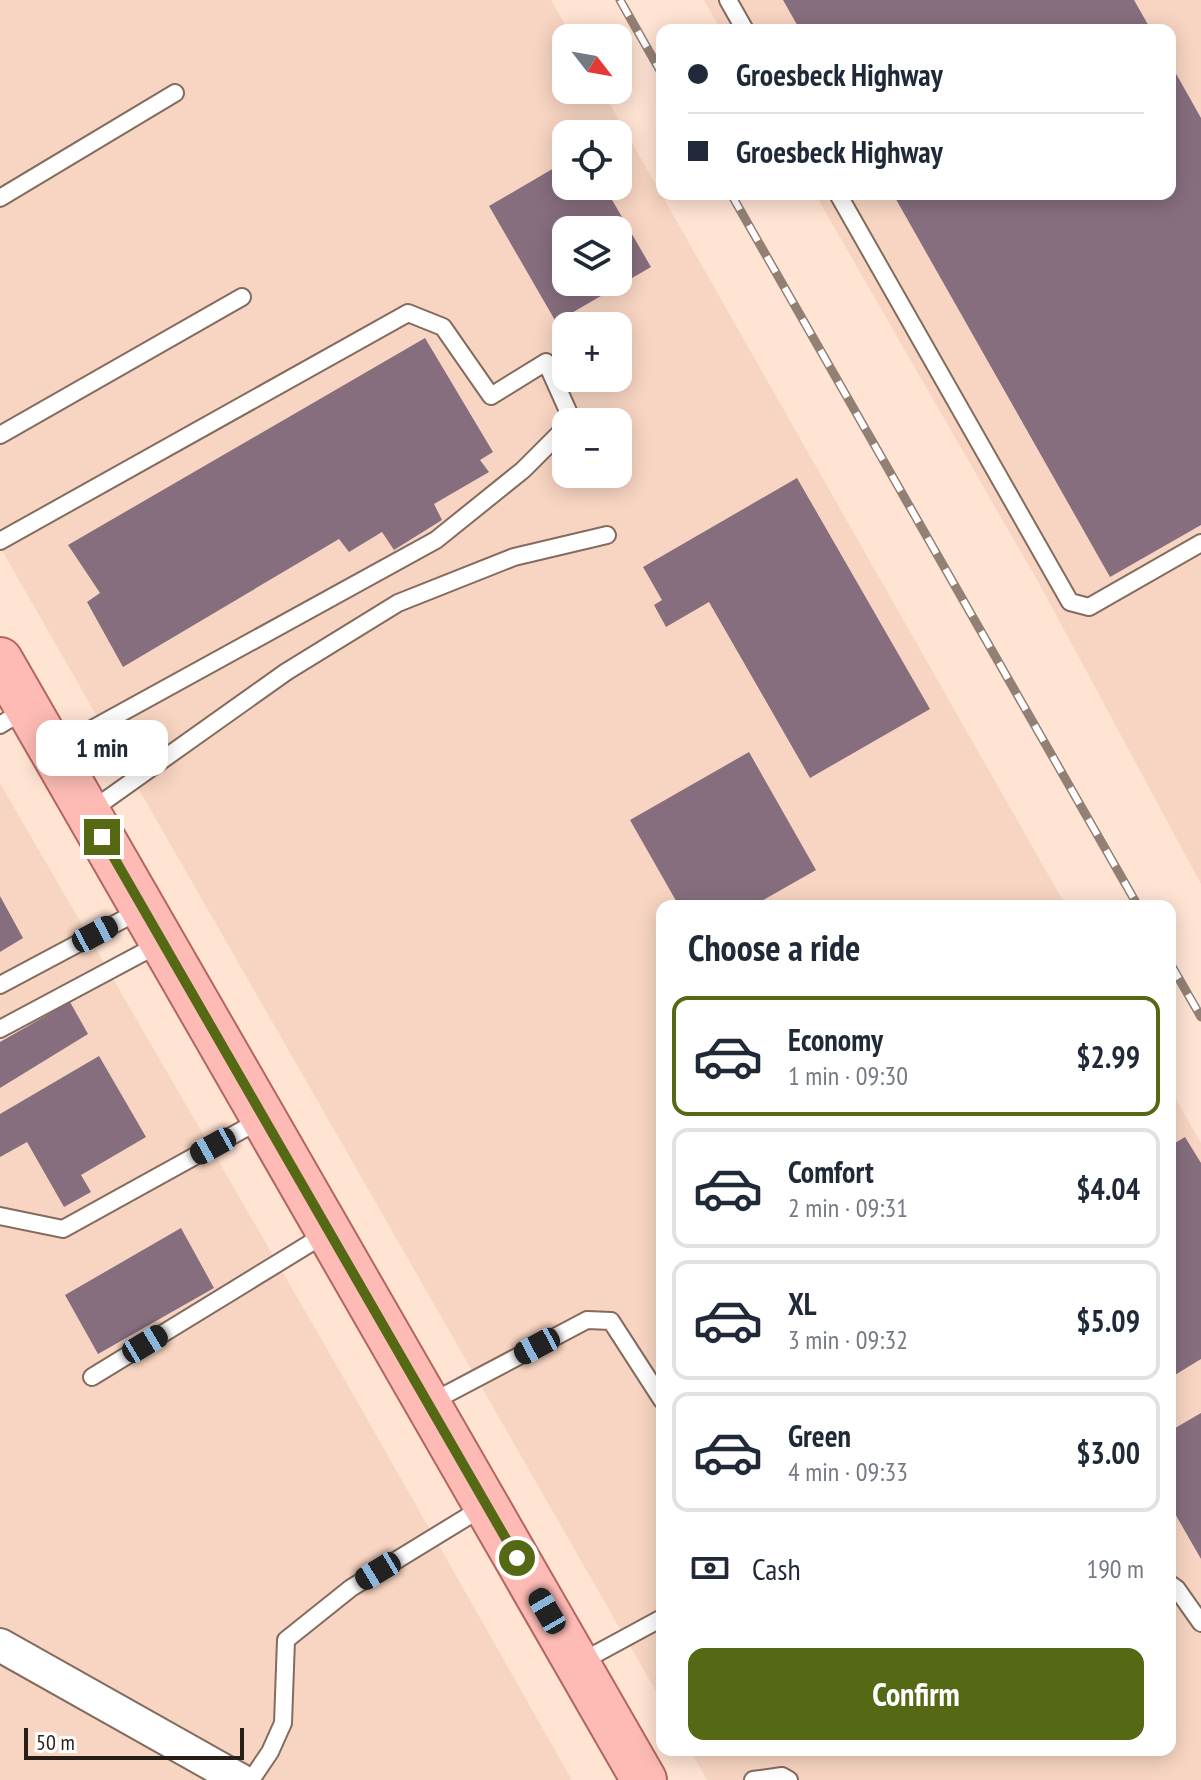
<!DOCTYPE html>
<html lang="en">
<head>
<meta charset="utf-8">
<style>
	:root { --surface:#fff; --page:#f2f2f3; --text:#1f2937; --muted:#747a83; --line:#e0e1e3; --accent:#556915 }
	body { margin:0; font-family:"PT Sans Narrow",sans-serif; background:var(--page); color:var(--text); height:100vh; display:flex; flex-direction:column; font-size:30px; white-space:nowrap }
	* { box-sizing:border-box; margin:0 }
	p { font-size:26px; color:var(--muted) }
	.icon { flex:none; width:44px; height:44px; fill:none; stroke:currentColor; stroke-width:2; stroke-linecap:round; stroke-linejoin:round }
	.map { position:relative; flex:1; overflow:hidden }
	.panel { position:absolute; left:656px; top:900px; width:520px; height:856px; display:flex; flex-direction:column; background:var(--surface); border-radius:16px; box-shadow:0 4px 20px #0003 }
	.panel>* { flex:none }
	.top-card { position:absolute; left:656px; top:24px; width:520px; height:176px; border-radius:16px; box-shadow:0 4px 20px #0003; display:grid; align-content:center; height:176px; padding:0 32px; background:var(--surface) }
	.needle { width:52px; rotate:121deg }
	.buttons { position:absolute; left:552px; top:24px; display:grid; gap:16px }
	.buttons a { display:grid; place-items:center; width:80px; height:80px; border-radius:16px; background:var(--surface); box-shadow:0 4px 20px #0003; font-size:40px }
	.scale { position:absolute; left:24px; bottom:20px; width:220px; box-sizing:border-box; padding-left:8px; border:4px solid #281e18; border-top:0; font-size:22px; line-height:28px; white-space:nowrap; color:#281e18; -webkit-text-stroke:6px #fff; paint-order:stroke }
	.end { position:absolute; width:36px; height:36px; margin:-18px; border:10px solid #556915; background:#fff; box-shadow:0 0 0 4px #fff }
	.from { border-radius:50% }
	.bubble { position:absolute; height:56px; border-radius:16px; background:var(--surface); box-shadow:0 4px 20px #0003; font-size:26px; font-weight:600; line-height:56px; text-align:center }
	.car { position:absolute; width:24px; height:48px; margin:-24px -12px; border-radius:10px; box-shadow:0 0 6px 2px #0007; background:linear-gradient(#222 24%,#8ab4d8 0 40%,#222 0 76%,#8ab4d8 0 86%,#222 0) }
	.top-card b { display:flex; align-items:center; gap:28px; height:76px; font-size:30px }
	.top-card b+b { border-top:2px solid var(--line) }
	.top-card i { width:20px; height:20px; background:var(--text) }
	ul { padding:0; list-style:none }
	li { display:flex; align-items:center; gap:24px; height:120px; margin:0 16px 12px; padding:0 16px; border:4px solid var(--line); border-radius:16px }
	li div { flex:1 }
	li b { display:block; font-size:30px }
	li em { font-style:normal; font-weight:600 }
	li.active { border-color:var(--accent) }
	li>.icon { width:72px; height:72px; stroke-width:1.5 }
	h2 { padding:0 32px; font-size:36px; line-height:96px }
	.pay { display:flex; align-items:center; gap:20px; height:88px; padding:0 32px; font-size:30px }
	.pay p { margin-inline-start:auto }
	.primary-button { display:flex; gap:16px; margin-top:auto; padding:16px 32px }
	.primary-button a { flex:1; height:92px; border-radius:16px; background:var(--accent); color:#fff; font-size:32px; font-weight:600; line-height:92px; text-align:center }
	.map>svg:first-child { display:block }
	.built { fill:#f8d5c2; fill-rule:evenodd }
	.building { fill:#866e7e; fill-rule:evenodd }
	.lines { fill:none; stroke-linecap:round; stroke-linejoin:round }
	.service-casing { stroke:#836b5d; stroke-width:20 }
	.minor-casing { stroke:#836b5d; stroke-width:36 }
	.primary-casing { stroke:#b3665e; stroke-width:48 }
	.service { stroke:#fff; stroke-width:16 }
	.minor { stroke:#fff; stroke-width:32 }
	.primary { stroke:#febbb5; stroke-width:44 }
	.rail-casing { stroke:#938075; stroke-width:9 }
	.rail { stroke:#fff; stroke-width:6; stroke-dasharray:18; stroke-linecap:butt }
	.route { stroke:#556915; stroke-width:10 }
</style>
</head>
<body>
<div class="map">
<svg width="1201" height="1780" viewBox="0 0 1201 1780">
	<rect width="100%" height="100%" fill="#ffe3d3"/>
	<!-- built -->
	<path class="built" d="M0,0H551L573,38H566V90H602L1066,906H662V1702L0,547ZM566,134H618V186H566ZM566,230H618V282H566ZM566,326H618V378H566ZM566,422H618V474H566Z
		M704,0H1201V884L1041,587L815,194H1170V30H721Z
		M0,783L349,1387L572,1780H0Z
		M1170,1089L1201,1143V1780H707L690,1750H1170Z"/>
	<!-- building -->
	<path class="building" d="M783,0H1134L1151,30H800Z
		M1170,63L1201,118V525L1110,577L893,194H1170Z
		M566,161V186H604L651,267L556,322L489,206ZM566,230H618V282H566Z
		M425,338L493,452L480,460L489,472L434,504L442,520L394,550L382,532L349,552L339,539L123,667L87,602L100,593L68,545Z
		M797,478L930,709L810,778L709,602L666,627L654,605L662,600L643,567Z
		M749,752L816,870L753,906H679L630,820Z
		M0,896L23,938L0,952Z
		M70,1002L88,1034L0,1088V1042Z
		M99,1056L146,1137L81,1175L91,1192L64,1207L27,1142L0,1157V1114Z
		M1185,1137L1201,1163V1359L1170,1378V1146Z
		M181,1228L214,1288L98,1354L65,1295Z
		M1201,1413V1559L1170,1505V1431Z"/>
	<g class="lines">
		<!-- service casing -->
		<g class="service-casing">
			<path id="service" d="M728,0L745,30
				M838,194L1070,602L1089,607L1201,543
				M0,198L175,93
				M0,435L242,297
				M0,541L408,313L443,327L491,396L546,362L572,420L571,422
				M0,725L26,709
				M52,751L436,540L523,470L566,427
				M89,812L286,672L398,603L514,557L607,535
				M0,985L141,910
				M0,1029L161,943
				M0,1216L63,1229L262,1119
				M92,1377L327,1233
				M428,1404L587,1320L611,1321L662,1400
				M1170,1584L1177,1589L1201,1623
				M579,1663L662,1618
				M251,1780L270,1752L283,1723L286,1640L351,1588L485,1506
				M753,1780L782,1776L789,1780"/>
		</g>
		<!-- minor casing -->
		<g class="minor-casing">
			<path id="minor" d="M0,1645L240,1780"/>
		</g>
		<!-- primary casing -->
		<g class="primary-casing">
			<path id="primary" d="M0,660L644,1780"/>
		</g>
		<!-- service -->
		<use href="#service" class="service"/>
		<!-- minor -->
		<use href="#minor" class="minor"/>
		<!-- primary -->
		<use href="#primary" class="primary"/>
		<!-- rail casing -->
		<g class="rail-casing">
			<path id="rail" d="M620,0L662,74
				M731,194L1138,906
				M1170,963L1201,1017"/>
		</g>
		<!-- rail -->
		<use href="#rail" class="rail"/>
	</g>
	<g class="lines">
		<!-- route -->
		<path class="route" d="M102,837L517,1558"/>
	</g>
</svg>
<div class="buttons">
<a><svg class="needle" viewBox="-14 -14 28 28"><path d="M0-13l5 13h-10z" fill="#e53935"/><path d="M0 13l5-13h-10z" fill="#747a83"/></svg></a>
<a><svg class="icon" aria-label="locate" viewBox="0 0 24 24"><circle cx="12" cy="12" r="6"/><path d="M12 2v4M12 18v4M2 12h4M18 12h4"/></svg></a>
<a><svg class="icon" aria-label="layers" viewBox="0 0 24 24"><path d="M12 4l9 5-9 5-9-5zM3 14l9 5 9-5"/></svg></a>
<a>+</a>
<a>−</a>
</div>
<div class="scale">50 m</div>
<i class="end from" style="left:517px;top:1558px"></i>
<i class="end" style="left:102px;top:837px"></i>
<div class="bubble" style="left:36px;top:720px;width:132px">1 min</div>
<i class="car" style="left:95px;top:934px;rotate:62deg"></i>
<i class="car" style="left:213px;top:1146px;rotate:241deg"></i>
<i class="car" style="left:145px;top:1344px;rotate:59deg"></i>
<i class="car" style="left:537px;top:1346px;rotate:242deg"></i>
<i class="car" style="left:378px;top:1571px;rotate:239deg"></i>
<i class="car" style="left:547px;top:1611px;rotate:330deg"></i>
<div class="top-card">
<b><i class="from"></i>Groesbeck Highway</b>
<b><i></i>Groesbeck Highway</b>
</div>
<section class="panel">
<h2>Choose a ride</h2>
<ul>
<li class="active"><svg class="icon" aria-label="car" viewBox="0 0 24 24"><path d="M5 17H2v-5l4-1 3-4h7l3 4 3 1v5h-3M9 17h6M6 11h13"/><circle cx="7" cy="17" r="2"/><circle cx="17" cy="17" r="2"/></svg><div><b>Economy</b><p>1 min · 09:30</p></div><em>$2.99</em></li>
<li><svg class="icon" aria-label="car" viewBox="0 0 24 24"><path d="M5 17H2v-5l4-1 3-4h7l3 4 3 1v5h-3M9 17h6M6 11h13"/><circle cx="7" cy="17" r="2"/><circle cx="17" cy="17" r="2"/></svg><div><b>Comfort</b><p>2 min · 09:31</p></div><em>$4.04</em></li>
<li><svg class="icon" aria-label="car" viewBox="0 0 24 24"><path d="M5 17H2v-5l4-1 3-4h7l3 4 3 1v5h-3M9 17h6M6 11h13"/><circle cx="7" cy="17" r="2"/><circle cx="17" cy="17" r="2"/></svg><div><b>XL</b><p>3 min · 09:32</p></div><em>$5.09</em></li>
<li><svg class="icon" aria-label="car" viewBox="0 0 24 24"><path d="M5 17H2v-5l4-1 3-4h7l3 4 3 1v5h-3M9 17h6M6 11h13"/><circle cx="7" cy="17" r="2"/><circle cx="17" cy="17" r="2"/></svg><div><b>Green</b><p>4 min · 09:33</p></div><em>$3.00</em></li>
</ul>
<div class="pay"><svg class="icon" aria-label="cash" viewBox="0 0 24 24"><path d="M3 7h18v10H3z"/><circle cx="12" cy="12" r="2"/></svg>Cash<p>190 m</p></div>
<div class="primary-button"><a>Confirm</a></div>
</section>
</div>
</body>
</html>
